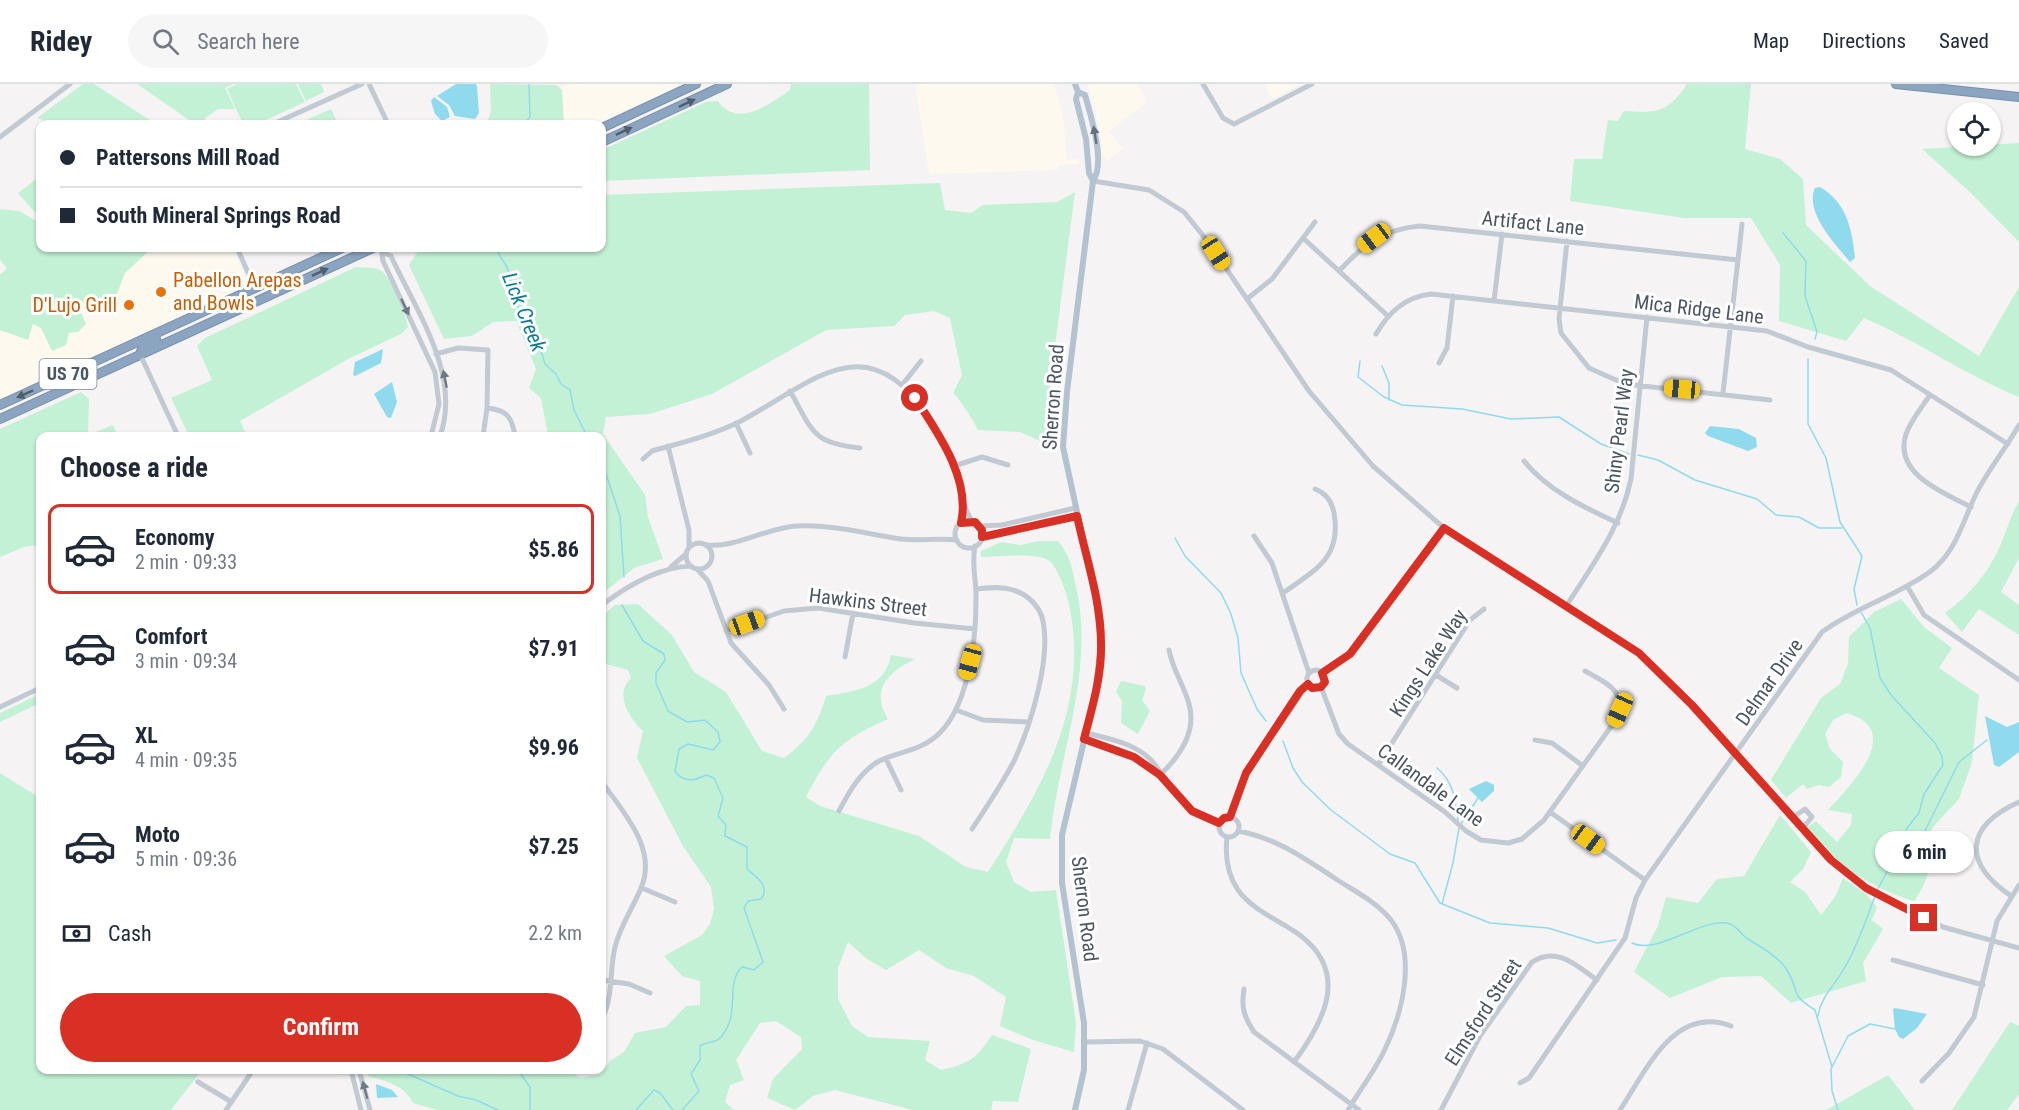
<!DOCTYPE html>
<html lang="en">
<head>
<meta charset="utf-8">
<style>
	:root { --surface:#fff; --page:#f6f6f7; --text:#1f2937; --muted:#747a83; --line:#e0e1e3; --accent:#d93025 }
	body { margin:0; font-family:"Roboto Condensed",sans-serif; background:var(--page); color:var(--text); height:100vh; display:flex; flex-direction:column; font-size:22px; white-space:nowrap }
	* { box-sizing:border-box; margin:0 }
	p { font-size:20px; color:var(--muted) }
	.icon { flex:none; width:33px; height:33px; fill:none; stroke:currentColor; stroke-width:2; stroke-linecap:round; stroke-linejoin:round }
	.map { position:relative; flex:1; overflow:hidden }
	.panel { position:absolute; left:36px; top:348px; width:570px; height:642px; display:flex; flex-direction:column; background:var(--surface); border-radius:12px; box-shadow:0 2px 4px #0004 }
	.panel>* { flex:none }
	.banner { position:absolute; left:36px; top:36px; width:570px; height:132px; border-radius:12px; box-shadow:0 2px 4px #0004; display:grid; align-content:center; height:132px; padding:0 24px; background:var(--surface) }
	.controls { position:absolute; left:1947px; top:18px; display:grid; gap:12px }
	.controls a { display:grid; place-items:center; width:54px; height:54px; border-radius:50%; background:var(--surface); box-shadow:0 2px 4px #0004; font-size:30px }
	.end { position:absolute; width:27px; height:27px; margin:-14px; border:8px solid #d93025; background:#fff; box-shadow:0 0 0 3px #fff }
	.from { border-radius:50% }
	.bubble { position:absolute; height:42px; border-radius:21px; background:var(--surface); box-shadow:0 2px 4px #0004; font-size:20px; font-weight:700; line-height:42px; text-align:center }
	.car { position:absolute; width:18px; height:36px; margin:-18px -9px; border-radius:8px; box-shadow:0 0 4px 2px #0007; background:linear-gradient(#f5c518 24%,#345 0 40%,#f5c518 0 76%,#345 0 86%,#f5c518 0) }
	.banner b { display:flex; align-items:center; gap:21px; height:57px; font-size:22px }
	.banner b+b { border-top:2px solid var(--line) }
	.banner i { width:15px; height:15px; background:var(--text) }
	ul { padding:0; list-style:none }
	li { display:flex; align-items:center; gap:18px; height:90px; margin:0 12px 9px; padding:0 12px; border:3px solid transparent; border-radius:12px }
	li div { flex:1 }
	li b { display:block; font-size:22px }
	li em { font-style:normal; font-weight:700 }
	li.active { border-color:var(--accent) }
	li>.icon { width:54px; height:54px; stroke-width:1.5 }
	h2 { padding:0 24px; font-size:27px; line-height:72px }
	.pay { display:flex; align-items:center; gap:15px; height:66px; padding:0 24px; font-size:22px }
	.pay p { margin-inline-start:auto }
	.button { display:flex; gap:12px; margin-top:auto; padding:12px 24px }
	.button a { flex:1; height:69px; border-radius:36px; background:var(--accent); color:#fff; font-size:24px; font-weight:700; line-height:69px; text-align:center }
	header { display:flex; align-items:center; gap:36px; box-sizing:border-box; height:84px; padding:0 30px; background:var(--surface); border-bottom:2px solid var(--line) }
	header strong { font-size:28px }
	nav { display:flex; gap:33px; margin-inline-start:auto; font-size:21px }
	.search { width:420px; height:54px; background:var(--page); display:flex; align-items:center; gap:15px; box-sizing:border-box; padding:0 21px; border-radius:33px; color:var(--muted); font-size:22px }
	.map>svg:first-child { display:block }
	.commercial { fill:#fdf9ef }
	.green { fill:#c3f1d5 }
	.water { fill:#90daee }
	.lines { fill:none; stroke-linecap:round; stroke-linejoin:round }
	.stream { stroke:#90daee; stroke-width:1.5 }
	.highway-casing { stroke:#7690ad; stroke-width:10 }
	.minor { stroke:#c1cad2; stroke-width:5 }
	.major { stroke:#b3c2d1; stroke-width:6 }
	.highway { stroke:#8ba5c1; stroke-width:8 }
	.oneway { fill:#505e6b }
	.oneway2 { fill:#64717d }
	.oneway3 { fill:#6e7983 }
	.route { stroke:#d93025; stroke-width:8 }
	.food-dot { fill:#e8710a; stroke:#fff; stroke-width:2 }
	.labels { text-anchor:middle; stroke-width:6; stroke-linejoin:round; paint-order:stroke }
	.shield { fill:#fff; stroke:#808990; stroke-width:1.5 }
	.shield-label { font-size:18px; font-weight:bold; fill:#4a5661 }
	.street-label { font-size:20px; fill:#4a5661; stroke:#fff }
	.food-label { font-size:20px; fill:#c56008; stroke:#fff; text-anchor:start }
	.water-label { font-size:21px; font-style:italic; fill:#0c7c9b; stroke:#fff }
</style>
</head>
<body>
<header>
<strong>Ridey</strong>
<div class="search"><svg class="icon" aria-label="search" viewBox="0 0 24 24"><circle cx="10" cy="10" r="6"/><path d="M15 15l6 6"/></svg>Search here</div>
<nav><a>Map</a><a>Directions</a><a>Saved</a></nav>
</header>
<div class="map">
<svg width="2019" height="1026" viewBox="0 0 2019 1026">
	<rect width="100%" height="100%" fill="#f5f3f3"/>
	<!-- commercial -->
	<path class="commercial" d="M568,0H687L620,28L598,40H562L560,4Z
		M915,0H1054L1063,30L1067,76L1079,75V80L1058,81V86L929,90Z
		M1087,0H1138L1147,18L1109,47L1123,65L1107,77L1103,73L1096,27Z
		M1264,0H1300L1272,15Z
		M140,164H232L250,201L0,316V232Z"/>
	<!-- green -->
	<path class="green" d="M83,0H94L156,40H53L37,34Z
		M137,0H233L225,4L235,25H218L205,34V40H195Z
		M237,0H296L305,18L257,40H243L227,5Z
		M298,0H321L324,8L306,17Z
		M490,0L556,1L562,6L564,40H487L491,27Z
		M791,0H869L870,86L602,97V66L706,18L718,17C737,45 770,20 790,6Z
		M1687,0H1751L1745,65L1780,75L1803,95L1806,141L1870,202L1979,272L2019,203V313C1965,291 1918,257 1864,234L1846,257L1779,237L1780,181L1751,134H1684L1570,117L1574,75H1602L1608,36L1618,37L1624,27C1657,29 1668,29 1687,0Z
		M331,25L338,40H306L304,37Z
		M2019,59V158L1971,109L1922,65Z
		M40,92V134L18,109Z
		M940,99L945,126L971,129L983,121L1057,118L1075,108L1049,308V361L1020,348L978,346C974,337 960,315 953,309L962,291L950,234L934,227L905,231L894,242L826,246L712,310L650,330L606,333L603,350L645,411L648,433L663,475L634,484L602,510V352H548L541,314L529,304L536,285L516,237L493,238L472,252L444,255L409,181L419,166L418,164H602V111Z
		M0,125L19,127L40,139V164H152L125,189L111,225L100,228L89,216L78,221L86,240L78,248L69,249L66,261L52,267L41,244L33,240L28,256L0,246V191L7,184L0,176Z
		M356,183C363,184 374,183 380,186C390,191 406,231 408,243L401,250L348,275L240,337L247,352H239L237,348L221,352L205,348L189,352L171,314L212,296L197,262L205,254Z
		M81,308L89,315L88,351L113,341L118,352H40V461L24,463L0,473V345Z
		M2019,417V474L2001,508L2019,521V551L1979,525L1962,548L1945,529C1969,512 1989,488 2001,460C2007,446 2011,430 2019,417Z
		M1039,457H1058C1072,474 1072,486 1077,507C1094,592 1058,671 1050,755L1014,754L1006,778L1014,798L1031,808L1056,806L1076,939L1074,968L1033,956L1000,942L1006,913L974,892L946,884L919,866L886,886L867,875L848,858L838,884V915L852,942L868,953L930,957L925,976L941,986C969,980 977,974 992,951L1031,965L1018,1018L993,1017L991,1026H913L835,1006L813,1012L795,1026L767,1014L773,995L802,965L801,953L776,937L760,939L736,976L744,996L730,1001L725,1018L734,1026H437L413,1019C405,1001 385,997 368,992L366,986H567L581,994L601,990L610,977L624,968L635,949L666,943L686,922L700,921V897L682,892L664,872L702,851L710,840L714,825L711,803L683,762L637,674L643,647C629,634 614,610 631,594L628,586L602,579V532L615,521L638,520L672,551L694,588L726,608L762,667L784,674C809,655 817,642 826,612C854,607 885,605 891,571L915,575C888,588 870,606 888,635C841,656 830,667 806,713L820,722L919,752L966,783L988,788C1040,707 1089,626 1070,525C1068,513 1058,482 1048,476C1035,468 998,473 981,473V467L1001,458L1020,461Z
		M1901,515L1924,543L1952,564L1939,584L1979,611L1972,678L1959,715L1932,744C1931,774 1933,791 1914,817C1870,804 1836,780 1806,744L1816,737L1837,758L1851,741L1852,730L1828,726C1851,701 1906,645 1846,629L1833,636L1825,650L1830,665L1843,678L1841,693L1829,703L1818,701L1807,705L1803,700L1786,714L1771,696L1821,614L1840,600L1848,580L1849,553L1874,528Z
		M1121,597L1145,602L1146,605L1142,616L1150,627L1138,650L1121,639L1122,617L1116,608Z
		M40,610V619L0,638V629Z
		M0,689L40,714V986H202L171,1026H0Z
		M1780,731L1811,768L1803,785L1790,798L1805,808L1821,831L1835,813L1843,794L1866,810L1877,823L1872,836L1883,845L1863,879L1866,897L1791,919L1761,892L1722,893L1670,914L1634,888L1658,842L1666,813L1698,819L1717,795L1744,792Z
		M2010,938L2019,942V1010L2007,1026H1952Z
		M1888,991L1915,1026H1826Z"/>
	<!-- water -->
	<path class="water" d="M456,0H476L477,3L479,29L475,35L455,32L449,21L437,12Z
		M434,13L447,23L450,33L442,37L435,30L431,17Z
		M1820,103C1847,119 1852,145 1855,174L1850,178C1836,161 1804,128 1815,104Z
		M383,265L381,279L355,292L353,291L355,278Z
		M392,298L397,318L391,334L387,333L374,310Z
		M1710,342L1739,345L1756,354L1757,363L1748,367L1708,352L1705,349Z
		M1985,632L2007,643L2019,638V668L1999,683L1994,681Z
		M1486,697L1494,701V707L1482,718L1469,705Z
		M1895,924L1927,930L1917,944L1903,955L1899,953L1895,945L1893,925Z
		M376,1000L392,1006L398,1013L377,1014Z"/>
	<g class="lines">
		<!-- stream -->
		<path class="stream" d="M524,40L530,33L529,0
			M1783,149L1806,177L1805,212L1817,248L1815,255
			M495,164L507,183L518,223L535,247L545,280L556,290L561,300L570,306L574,326L587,352
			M1808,275V340L1826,374L1840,438L1862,472L1854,505L1857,521
			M1360,277L1358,293L1384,313L1402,321L1462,325L1511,335L1559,333L1601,360L1629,370
			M1382,282L1389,299V316
			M1638,371L1658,376L1695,396L1757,415L1776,431L1799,433L1819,444H1842
			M602,378L620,432L624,493
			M1175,454L1185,472L1221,509L1231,530L1238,554L1241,589L1257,625L1266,637
			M622,521L643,557L664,570L665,576L656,589V599L668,627L687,638L705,636L718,648L720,658L713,666L688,660L679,665L675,687C683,699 695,697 706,691L714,694L723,714L718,732L726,741L725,752L747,763V785C756,793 771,802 761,815L748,817L744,824L763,878L754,886L742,883C724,901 742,928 721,953C715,960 707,957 700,962V976L691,990L699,1007L682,1026
			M1861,528L1870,544L1880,594L1891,611L1935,659L1942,672L1943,681L1924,710L1919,729L1907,744L1901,763L1876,808
			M1283,657L1293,684L1302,698L1331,726L1390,770L1415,779L1440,819L1490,839L1548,844L1597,859L1616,856
			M1437,684C1454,698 1455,716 1458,736
			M1461,740L1478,714
			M1889,786H1896L1917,763L1959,678L1987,656
			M1442,820L1453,779L1459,744
			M1632,859C1657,872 1706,831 1730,840C1738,843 1741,851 1748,855C1762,864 1778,872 1787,886C1801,908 1787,908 1815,926L1832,983
			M1818,932C1821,912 1836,900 1845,883C1858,861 1866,836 1875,812
			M399,986L458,1012L476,1016L498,1026
			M518,986L530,1003V1026
			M636,1026L654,1006L660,1009L673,1026
			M1838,1026L1832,1007L1831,985L1848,952L1870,940L1895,945"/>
		<!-- highway casing -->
		<g class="highway-casing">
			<path id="highway" d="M1896,0L2019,13
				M602,44L696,0
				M602,58L727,0
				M140,270L143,262L156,255
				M0,321L342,164
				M0,335L373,164"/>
		</g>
		<!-- minor -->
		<path class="minor" d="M369,0L388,40
			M1203,0L1223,34L1234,40L1312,0
			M273,40L362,0
			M0,53L70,0
			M1093,97L1149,106L1184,128L1209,159L1309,307L1373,382L1444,444L1639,569L1679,607L1815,760L1846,789L1875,809L1943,843L2019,864
			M1303,154L1388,232
			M1567,157L1559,235L1561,249L1589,284L1625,300L1770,316
			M237,164L255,204
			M381,164L383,177L435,288L439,320L431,352
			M384,169L391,172C416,227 462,291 440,352
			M1339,187C1363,161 1384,145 1420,142L1738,176
			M1247,215L1272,195L1315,138
			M1494,217L1502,150
			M1376,250C1389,228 1405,213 1431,210L1767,247L1808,263L1891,286L2008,360
			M140,270L178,352
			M436,270L458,264L488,266L487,324L483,352
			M1439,279L1447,264L1453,212
			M902,301L921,277
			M790,307C813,347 811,359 860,364
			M1723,309L1742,140
			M1930,311C1922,323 1911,336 1906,350C1893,390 1944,409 1971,423
			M487,324C507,326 512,333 515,352
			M736,339L750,369
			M668,362L689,446V463
			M643,375L652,367C680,359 713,351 739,338C818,296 867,237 934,340C942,353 948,367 954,381C960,400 961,420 972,437
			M1524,377C1547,406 1585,424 1618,439
			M954,382L982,373L1008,381
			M955 450a14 14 0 1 1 28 0a14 14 0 1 1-28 0Z
			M980,442L1002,441L1075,424
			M1254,452L1272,479L1309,589
			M982,453L1077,432
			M686 472a13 13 0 1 1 26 0a13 13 0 1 1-26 0Z
			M707,461C736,464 766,444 796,442C832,440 867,450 901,455C920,457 938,454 957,456
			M671,483L686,470
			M697,485L708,497L731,559L769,601L784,625
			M1907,502L1924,531L2019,596
			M1283,509C1315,486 1342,474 1334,429C1332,418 1326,409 1315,405
			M602,521C627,502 658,483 691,482
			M1567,521C1593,480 1621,443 1631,395L1647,233
			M726,547L784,527L818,524L914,539L975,545
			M845,573L853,529
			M1307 595a9 9 0 1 1 18 0a9 9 0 1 1-18 0Z
			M1322,589L1350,570L1444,444
			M1436,591L1457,604
			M1321,603L1339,650L1348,660L1445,728L1466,747L1481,756L1508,759L1522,755L1544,736L1615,637C1628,607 1608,600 1585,587
			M0,623L40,604
			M956,626L983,636L1029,638
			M1086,649C1110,655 1141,660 1156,682C1178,711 1182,726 1219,739
			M1084,655L1120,666L1160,691
			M1535,656L1552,659L1583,682
			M886,675L901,706
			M1378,681L1470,536L1484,525
			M1160,691C1179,673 1197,648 1189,620C1184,601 1173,587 1169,566
			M602,698C623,728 658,765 641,804C633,824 620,842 615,863C609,887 614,912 602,934
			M839,727C849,708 860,688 879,677C897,668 918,667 934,654C968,628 976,558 976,517C977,498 971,481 975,462
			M1550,728L1645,796
			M1230,733L1246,689L1308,600
			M1219 743a10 10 0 1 1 20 0a10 10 0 1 1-20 0Z
			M1792,734L1805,725L1812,733L1802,745
			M972,745C987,722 1003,699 1015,675C1031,640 1051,575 1043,537C1040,522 1027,510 1013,506C1001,502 988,504 976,505
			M1238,747C1276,754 1304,774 1336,795C1354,807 1377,818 1391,836C1417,870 1403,927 1386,963C1376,986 1360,1005 1348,1026
			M1227,753C1225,771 1227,790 1238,806C1253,827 1281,837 1301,852C1350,890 1323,939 1294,978
			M642,804L675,818
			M2011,812C1963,779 1964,743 2019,718
			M1893,876L1983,901
			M602,896L629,900L650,909
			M1244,905C1241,923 1244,933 1254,948L1359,1026
			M1085,958L1140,957L1163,965L1243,1026
			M351,986L361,1026
			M359,986L370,1026
			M1922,997L1949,969L1974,933L1997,837L2019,801
			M198,998L230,1017
			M1520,999L1529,994L1625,854L1636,814L1645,796L1822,548C1856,523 1897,512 1931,487C1957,467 1963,436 1977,408C1989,385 2006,364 2019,341
			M226,1026L253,986
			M1128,1026L1147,959
			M1441,1026L1480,952L1532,878C1557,862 1576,881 1597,896
			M1620,1026C1646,987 1674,920 1731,942"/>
		<!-- major -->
		<path class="major" d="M1075,0L1078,8L1085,11C1091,33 1106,78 1093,97
			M1075,1026L1084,986V939L1062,799V751L1095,610L1101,560L1096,516L1063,363L1067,308L1093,97L1089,89L1086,55L1076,15L1078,8"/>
		<!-- highway -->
		<use href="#highway" class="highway"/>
	</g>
	<!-- one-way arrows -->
	<defs><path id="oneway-solid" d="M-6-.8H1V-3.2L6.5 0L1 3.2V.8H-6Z" transform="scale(1.5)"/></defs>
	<g class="oneway">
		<use href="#oneway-solid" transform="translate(687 19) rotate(-25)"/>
		<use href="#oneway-solid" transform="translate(624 47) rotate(-25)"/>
		<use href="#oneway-solid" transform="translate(320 188) rotate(-25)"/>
		<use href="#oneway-solid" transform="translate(25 310) rotate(156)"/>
	</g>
	<use class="oneway2" href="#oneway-solid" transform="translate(1095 51) rotate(-99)"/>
	<g class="oneway3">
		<use href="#oneway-solid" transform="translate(405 223) rotate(65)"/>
		<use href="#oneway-solid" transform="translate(445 295) rotate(-101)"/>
		<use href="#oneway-solid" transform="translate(365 1006) rotate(-105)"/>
	</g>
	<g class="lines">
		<!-- route -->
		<path class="route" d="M915,314C938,349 971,395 961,439L975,438L982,446V453L1077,432C1086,474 1101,517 1101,559C1102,592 1092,624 1084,655L1134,673L1160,691L1192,727L1219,739L1224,734L1230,733L1246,689L1300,607L1308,600L1312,604L1321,603L1325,598L1322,589L1350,570L1444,444L1639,569L1692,621L1831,776L1866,804L1924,834"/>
	</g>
	<!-- markers -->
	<g class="food-dot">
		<circle cx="161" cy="208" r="6"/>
		<circle cx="129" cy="221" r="6"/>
	</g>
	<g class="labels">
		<!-- shield labels -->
		<rect class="shield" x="39.5" y="275" width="57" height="30" rx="4.5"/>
		<g class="shield-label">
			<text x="68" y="296">US 70</text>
		</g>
		<!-- street labels -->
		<g class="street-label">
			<text transform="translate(1533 139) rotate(6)" y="7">Artifact Lane</text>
			<text transform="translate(1699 225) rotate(7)" y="7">Mica Ridge Lane</text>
			<text transform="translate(1053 313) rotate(-86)" y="7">Sherron Road</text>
			<text transform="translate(1619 347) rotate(-83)" y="7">Shiny Pearl Way</text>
			<text transform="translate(868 518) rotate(7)" y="7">Hawkins Street</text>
			<text transform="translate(1428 579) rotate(-57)" y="7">Kings Lake Way</text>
			<text transform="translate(1769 598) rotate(-55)" y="7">Delmar Drive</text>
			<text transform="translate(1431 701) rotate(36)" y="7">Callandale Lane</text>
			<text transform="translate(1085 825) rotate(83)" y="7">Sherron Road</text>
			<text transform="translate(1483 928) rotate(-57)" y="7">Elmsford Street</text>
		</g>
		<!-- food labels -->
		<g class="food-label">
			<text x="173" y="203">Pabellon Arepas<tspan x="173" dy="23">and Bowls</tspan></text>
			<text x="117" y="228" text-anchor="end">D'Lujo Grill</text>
		</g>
		<!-- water labels -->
		<g class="water-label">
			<text transform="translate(524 228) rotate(68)" y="7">Lick Creek</text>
		</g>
	</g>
</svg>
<div class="controls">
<a><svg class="icon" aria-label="locate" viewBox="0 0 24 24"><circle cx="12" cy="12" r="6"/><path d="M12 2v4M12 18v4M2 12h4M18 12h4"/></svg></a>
</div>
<i class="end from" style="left:915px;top:314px"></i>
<i class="end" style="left:1924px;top:834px"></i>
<div class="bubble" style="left:1875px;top:747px;width:99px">6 min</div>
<i class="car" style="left:1374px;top:154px;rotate:233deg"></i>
<i class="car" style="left:1216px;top:169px;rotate:147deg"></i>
<i class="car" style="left:1682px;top:305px;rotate:275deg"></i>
<i class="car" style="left:747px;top:539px;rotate:70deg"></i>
<i class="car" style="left:970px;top:578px;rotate:195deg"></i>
<i class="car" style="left:1620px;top:626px;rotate:204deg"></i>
<i class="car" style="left:1588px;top:755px;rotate:126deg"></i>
<div class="banner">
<b><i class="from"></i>Pattersons Mill Road</b>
<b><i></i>South Mineral Springs Road</b>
</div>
<section class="panel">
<h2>Choose a ride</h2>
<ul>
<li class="active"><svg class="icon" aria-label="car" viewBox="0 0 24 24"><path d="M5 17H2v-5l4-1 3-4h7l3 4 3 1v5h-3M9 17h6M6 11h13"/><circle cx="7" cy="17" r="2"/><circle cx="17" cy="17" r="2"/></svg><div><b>Economy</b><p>2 min · 09:33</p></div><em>$5.86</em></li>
<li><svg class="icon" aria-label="car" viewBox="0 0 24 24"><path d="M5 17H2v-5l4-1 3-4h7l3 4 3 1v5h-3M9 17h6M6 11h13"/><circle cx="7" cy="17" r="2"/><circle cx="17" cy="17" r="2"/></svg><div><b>Comfort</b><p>3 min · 09:34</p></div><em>$7.91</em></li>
<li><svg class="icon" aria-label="car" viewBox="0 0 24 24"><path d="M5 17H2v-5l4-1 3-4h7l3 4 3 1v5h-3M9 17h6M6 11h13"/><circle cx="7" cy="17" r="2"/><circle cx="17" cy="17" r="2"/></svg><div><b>XL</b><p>4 min · 09:35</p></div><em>$9.96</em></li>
<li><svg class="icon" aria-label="car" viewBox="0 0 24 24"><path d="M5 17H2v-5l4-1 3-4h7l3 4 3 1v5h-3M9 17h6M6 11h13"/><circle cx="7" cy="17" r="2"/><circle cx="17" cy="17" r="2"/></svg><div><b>Moto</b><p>5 min · 09:36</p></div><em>$7.25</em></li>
</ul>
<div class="pay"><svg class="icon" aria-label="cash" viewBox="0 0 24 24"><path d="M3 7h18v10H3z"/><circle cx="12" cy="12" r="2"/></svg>Cash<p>2.2 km</p></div>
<div class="button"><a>Confirm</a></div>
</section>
</div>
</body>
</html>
